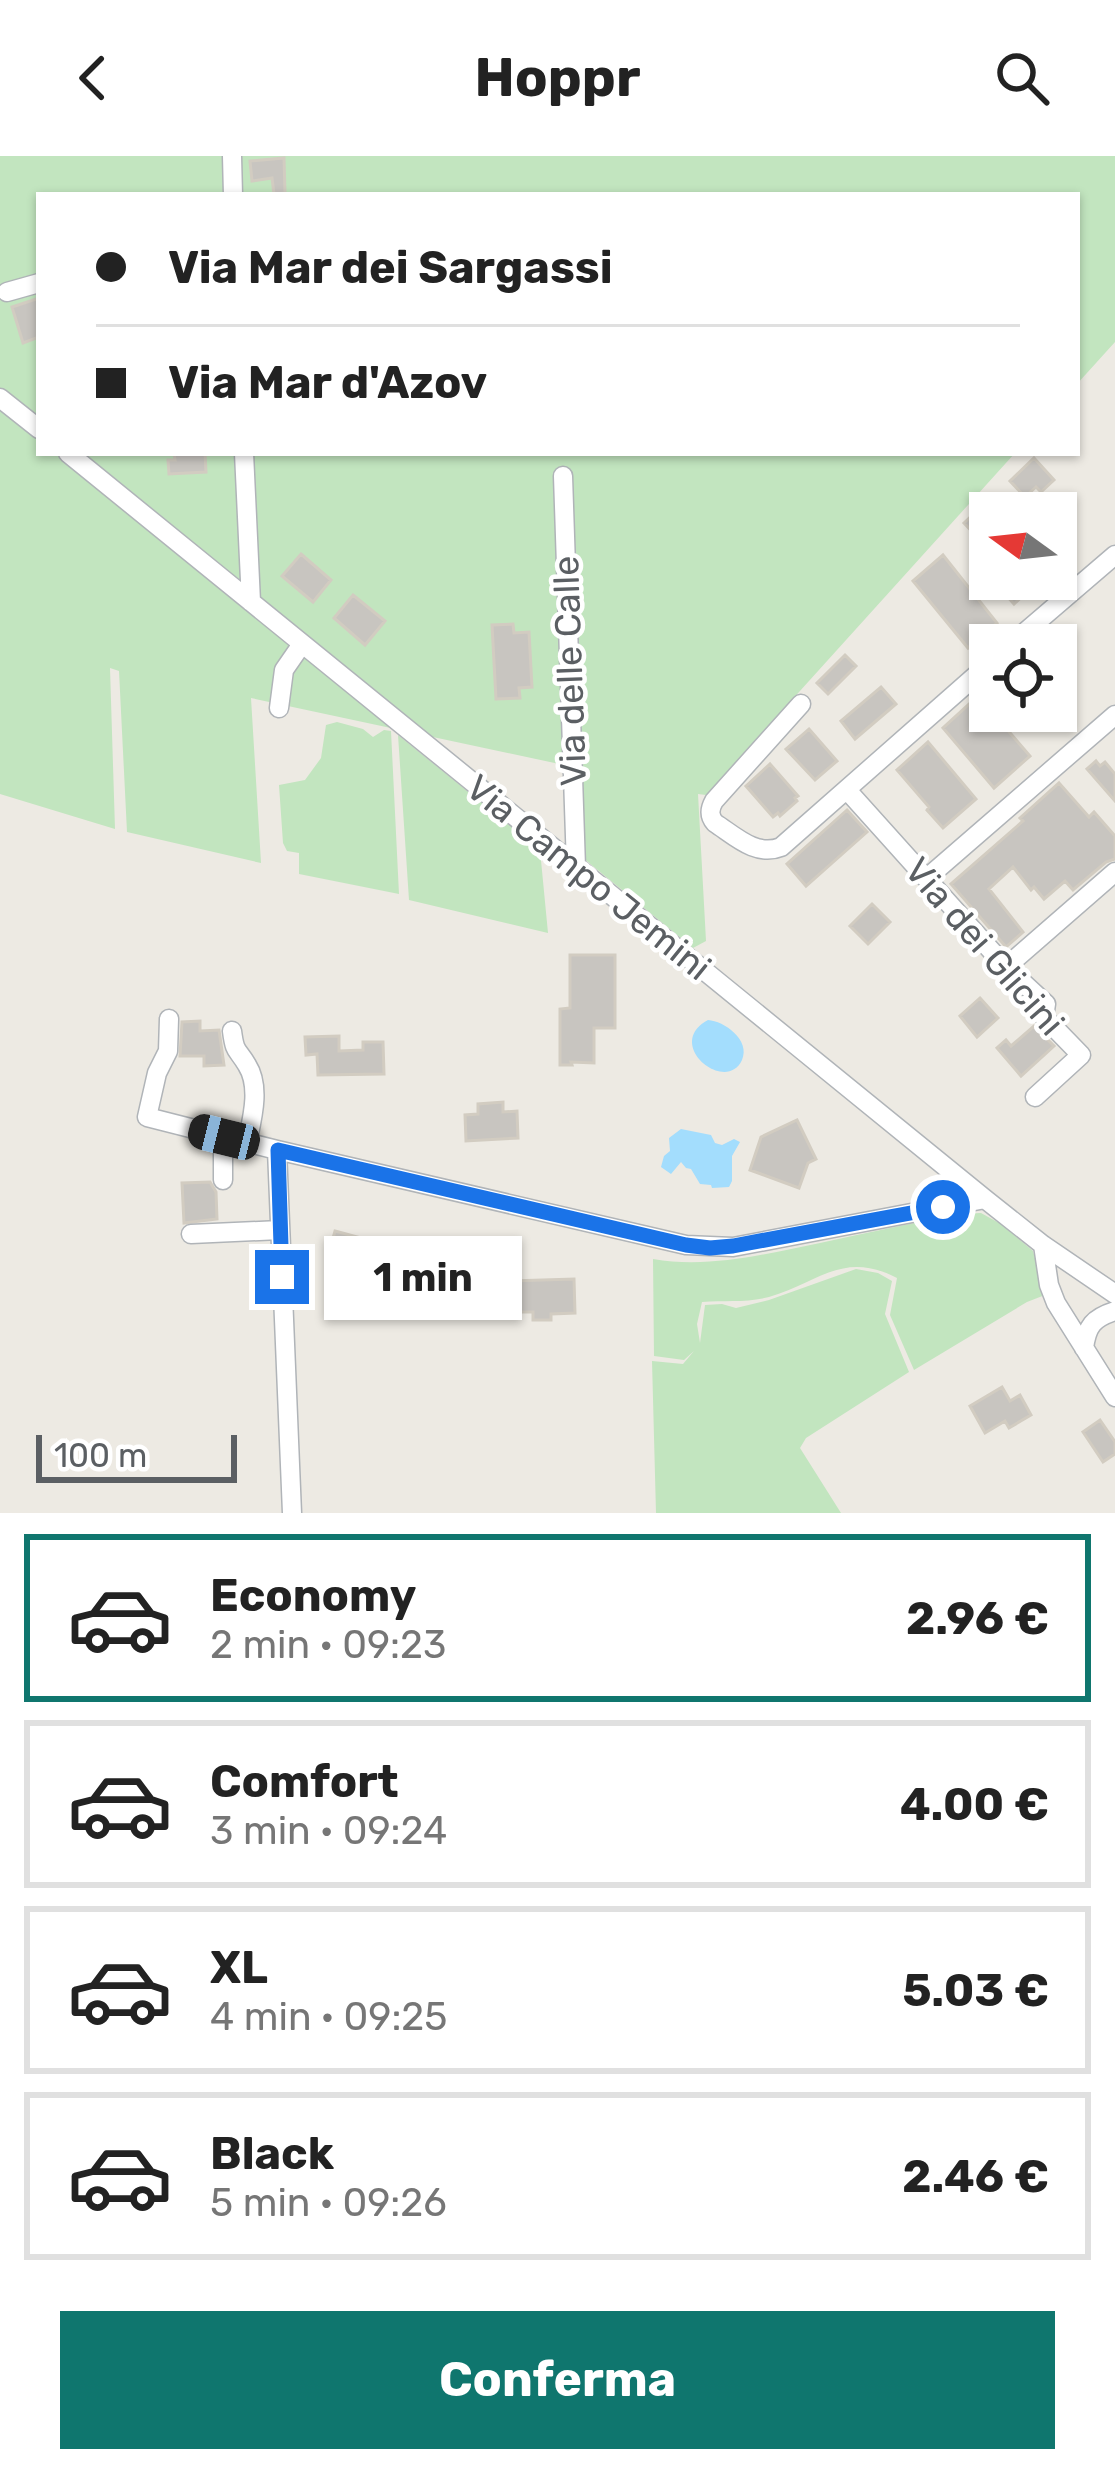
<!DOCTYPE html>
<html lang="it">
<head>
<meta charset="utf-8">
<style>
	:root { --surface:#fff; --page:#f6f6f6; --text:#222; --muted:#767676; --line:#e0e0e0; --accent:#0f766e }
	body { margin:0; font-family:Rubik,sans-serif; background:var(--page); color:var(--text); height:100vh; display:flex; flex-direction:column; font-size:45px; white-space:nowrap }
	* { box-sizing:border-box; margin:0 }
	p { font-size:39px; color:var(--muted) }
	.icon { flex:none; width:66px; height:66px; fill:none; stroke:currentColor; stroke-width:2; stroke-linecap:round; stroke-linejoin:round }
	.map { position:relative; height:1357px; overflow:hidden }
	.details { display:flex; flex-direction:column; background:var(--surface); flex:1 }
	.details>* { flex:none }
	.hud { position:absolute; left:36px; top:36px; width:1044px; height:264px; border-radius:0px; box-shadow:0 3px 9px #0004; display:grid; align-content:center; height:264px; padding:0 60px; background:var(--surface) }
	.needle { width:78px; rotate:285deg }
	.buttons { position:absolute; left:969px; top:336px; display:grid; gap:24px }
	.buttons a { display:grid; place-items:center; width:108px; height:108px; border-radius:0px; background:var(--surface); box-shadow:0 3px 9px #0004; font-size:60px }
	.scale { position:absolute; left:36px; bottom:30px; width:201px; box-sizing:border-box; padding-left:12px; border:6px solid #5b5f63; border-top:0; font-size:33px; line-height:42px; white-space:nowrap; color:#5b5f63; -webkit-text-stroke:9px #fff; paint-order:stroke }
	.end { position:absolute; width:54px; height:54px; margin:-27px; border:15px solid #1a73e8; background:#fff; box-shadow:0 0 0 6px #fff }
	.from { border-radius:50% }
	.bubble { position:absolute; height:84px; border-radius:0px; background:var(--surface); box-shadow:0 3px 9px #0004; font-size:39px; font-weight:700; line-height:84px; text-align:center }
	.car { position:absolute; width:36px; height:72px; margin:-36px -18px; border-radius:15px; box-shadow:0 0 9px 3px #0007; background:linear-gradient(#222 24%,#8ab4d8 0 40%,#222 0 76%,#8ab4d8 0 86%,#222 0) }
	.hud b { display:flex; align-items:center; gap:42px; height:114px; font-size:45px }
	.hud b+b { border-top:3px solid var(--line) }
	.hud i { width:30px; height:30px; background:var(--text) }
	ul { padding:21px 0 0; list-style:none }
	li { display:flex; align-items:center; gap:36px; height:168px; margin:0 24px 18px; padding:0 36px; border:6px solid var(--line); border-radius:0px }
	li div { flex:1 }
	li b { display:block; font-size:45px }
	li em { font-style:normal; font-weight:700 }
	li.active { border-color:var(--accent) }
	li>.icon { width:108px; height:108px; stroke-width:1.5 }
	.action { display:flex; gap:24px; margin-top:auto; padding:24px 60px }
	.action a { flex:1; height:138px; border-radius:0px; background:var(--accent); color:#fff; font-size:48px; font-weight:700; line-height:138px; text-align:center }
	header { display:flex; justify-content:space-between; align-items:center; height:156px; padding:0 60px; background:var(--surface); font-size:54px; font-weight:700 }
	.map>svg:first-child { display:block }
	.green { fill:#c2e5bf }
	.water { fill:#a3ddfd }
	.building { fill:#c8c5c0; stroke:#d2ccc1; stroke-width:3 }
	.lines { fill:none; stroke-linecap:round; stroke-linejoin:round }
	.minor-casing { stroke:#b0b4b8; stroke-width:21 }
	.minor { stroke:#fff; stroke-width:18 }
	.route { stroke:#1a73e8; stroke-width:15 }
	.labels { text-anchor:middle; stroke-width:9; stroke-linejoin:round; paint-order:stroke }
	.street-label { font-size:36px; fill:#5b5f63; stroke:#fff }
</style>
</head>
<body>
<header><svg class="icon" aria-label="back" viewBox="0 0 24 24"><path d="M15 5l-7 7 7 7"/></svg>Hoppr<svg class="icon" aria-label="search" viewBox="0 0 24 24"><circle cx="10" cy="10" r="6"/><path d="M15 15l6 6"/></svg></header>
<div class="map">
<svg width="1115" height="1357" viewBox="0 0 1115 1357">
	<rect width="100%" height="100%" fill="#edeae3"/>
	<!-- green -->
	<path class="green" d="M0,0H1115V186L1077,228V39H39V297H1015L706,639L698,638L706,785L693,792L583,702L578,612L251,542L261,707L127,676L119,515L110,512L115,673L0,638Z
		M337,566L363,573L373,581L384,574L391,575L399,738L299,718V697L287,695L283,687L279,629L305,624L321,602L326,569Z
		M398,579L540,694L548,777L409,744Z
		M981,1057L1001,1068L1033,1095L1045,1139L1027,1146L914,1214L890,1159L897,1122C843,1094 820,1126 769,1141C746,1147 725,1144 702,1146L697,1168L700,1187L705,1149L722,1148L736,1152L769,1144L856,1113L878,1117L892,1125L885,1158L909,1216L806,1282L800,1292L841,1357H656L652,1205L683,1208L694,1195L684,1204L654,1200L653,1103C708,1113 765,1098 820,1087C866,1077 912,1067 958,1058Z"/>
	<!-- water -->
	<path class="water" d="M708,864C724,865 751,884 742,904C726,939 663,888 708,864Z
		M681,973L711,979L715,987L722,989L734,983L740,986L732,1000V1025L729,1031L712,1032L711,1029L700,1028L691,1013L686,1012L681,1006L671,1018L661,1011L664,1000L670,995L669,982Z"/>
	<!-- building -->
	<path class="building" d="M284,2L285,37L274,38L272,22L252,25L250,5Z
		M39,142V181L23,187L12,151Z
		M174,297H205L206,316L169,318L168,304H175Z
		M1034,302L1054,324L1041,336L1036,331L1025,341L1010,325Z
		M982,350L990,358V378L982,386L964,367Z
		M301,398L331,424L313,446L282,420Z
		M943,399L997,467L968,492L913,425Z
		M992,423H1041L1014,448Z
		M353,439L385,465L365,489L334,462Z
		M513,468L514,477L529,476L532,531L519,532L520,542L496,543L492,469Z
		M845,499L856,510L828,538L817,527Z
		M881,531L896,548L855,583L841,565Z
		M978,540L1030,600L994,632L943,572Z
		M809,573L837,605L815,624L786,593Z
		M928,586L976,643L943,672L927,654L929,651L897,614Z
		M1096,605L1100,610L1105,606L1115,618V645L1087,613Z
		M770,608L798,640L795,642L797,645L788,653L780,660L778,657L773,661L746,630Z
		M1059,627L1089,661L1094,656L1115,680V703L1106,706L1073,734L1065,725L1044,743L1034,731L1031,734L1013,711L989,733L1023,776L1006,791L951,728L1023,665L1020,662Z
		M847,654L867,676L806,730L787,708Z
		M872,748L890,766L868,788L850,770Z
		M570,799H615V872H594V907L571,906L572,909H560V853L570,852Z
		M980,842L998,862L977,881L960,860Z
		M200,865V875L219,874L224,909L204,910V900H180L182,866Z
		M1034,870L1054,890L1021,920L997,892L1006,884L1011,890Z
		M339,880V895L363,894V886H383L384,918L318,919L317,898L306,899L305,881Z
		M503,946V956L517,955L518,982L466,985L465,959L478,958V948Z
		M797,964L816,1003L808,1007L799,1032L750,1014L761,981Z
		M210,1026L216,1036L217,1063L184,1067L182,1027Z
		M335,1075L387,1089L381,1111L329,1096Z
		M574,1123L575,1157L551,1158V1164H533V1156H511V1125Z
		M1002,1231L1010,1245L1020,1239L1031,1259L1009,1272L1005,1265L985,1277L970,1250Z
		M1100,1264L1115,1286V1298L1103,1306L1083,1276Z"/>
	<g class="lines">
		<!-- minor casing -->
		<g class="minor-casing">
			<path id="minor" d="M232,0L233,39
				M7,136L39,127
				M0,242L39,273
				M68,297L985,1043L1043,1089L1115,1138
				M244,297L251,446
				M563,320L576,711
				M1010,489L1115,399
				M801,548L714,645C709,654 709,660 715,667C735,680 756,701 781,691L990,507
				M279,552L284,514L302,488
				M847,634L1006,811L1046,848L1044,861L1081,899L1035,941
				M927,722L1115,559
				M1006,811L1115,716
				M169,863L168,895L157,917L147,961L277,994L686,1089L733,1091L985,1043
				M232,875C235,898 237,892 247,909C261,931 252,963 247,987
				M277,994L292,1357
				M223,1024V981
				M191,1078L280,1074
				M1043,1089L1049,1129L1056,1147L1115,1241
				M1084,1192C1087,1170 1093,1162 1115,1155"/>
		</g>
		<!-- minor -->
		<use href="#minor" class="minor"/>
	</g>
	<g class="lines">
		<!-- route -->
		<path class="route" d="M282,1121L278,994L686,1089L710,1092L733,1090L943,1051"/>
	</g>
	<g class="labels">
		<!-- street labels -->
		<g class="street-label">
			<text transform="translate(569 515) rotate(-92)" y="13">Via delle Calle</text>
			<text transform="translate(589 721) rotate(39)" y="13">Via Campo Jemini</text>
			<text transform="translate(985 790) rotate(49)" y="13">Via dei Glicini</text>
		</g>
	</g>
</svg>
<div class="buttons">
<a><svg class="needle" viewBox="-14 -14 28 28"><path d="M0-13l5 13h-10z" fill="#e53935"/><path d="M0 13l5-13h-10z" fill="#767676"/></svg></a>
<a><svg class="icon" aria-label="locate" viewBox="0 0 24 24"><circle cx="12" cy="12" r="6"/><path d="M12 2v4M12 18v4M2 12h4M18 12h4"/></svg></a>
</div>
<div class="scale">100 m</div>
<i class="end from" style="left:943px;top:1051px"></i>
<i class="end" style="left:282px;top:1121px"></i>
<div class="bubble" style="left:324px;top:1080px;width:198px">1 min</div>
<i class="car" style="left:224px;top:981px;rotate:284deg"></i>
<div class="hud">
<b><i class="from"></i>Via Mar dei Sargassi</b>
<b><i></i>Via Mar d'Azov</b>
</div>
</div>
<section class="details">
<ul>
<li class="active"><svg class="icon" aria-label="car" viewBox="0 0 24 24"><path d="M5 17H2v-5l4-1 3-4h7l3 4 3 1v5h-3M9 17h6M6 11h13"/><circle cx="7" cy="17" r="2"/><circle cx="17" cy="17" r="2"/></svg><div><b>Economy</b><p>2 min · 09:23</p></div><em>2.96 €</em></li>
<li><svg class="icon" aria-label="car" viewBox="0 0 24 24"><path d="M5 17H2v-5l4-1 3-4h7l3 4 3 1v5h-3M9 17h6M6 11h13"/><circle cx="7" cy="17" r="2"/><circle cx="17" cy="17" r="2"/></svg><div><b>Comfort</b><p>3 min · 09:24</p></div><em>4.00 €</em></li>
<li><svg class="icon" aria-label="car" viewBox="0 0 24 24"><path d="M5 17H2v-5l4-1 3-4h7l3 4 3 1v5h-3M9 17h6M6 11h13"/><circle cx="7" cy="17" r="2"/><circle cx="17" cy="17" r="2"/></svg><div><b>XL</b><p>4 min · 09:25</p></div><em>5.03 €</em></li>
<li><svg class="icon" aria-label="car" viewBox="0 0 24 24"><path d="M5 17H2v-5l4-1 3-4h7l3 4 3 1v5h-3M9 17h6M6 11h13"/><circle cx="7" cy="17" r="2"/><circle cx="17" cy="17" r="2"/></svg><div><b>Black</b><p>5 min · 09:26</p></div><em>2.46 €</em></li>
</ul>
<div class="action"><a>Conferma</a></div>
</section>
</body>
</html>
